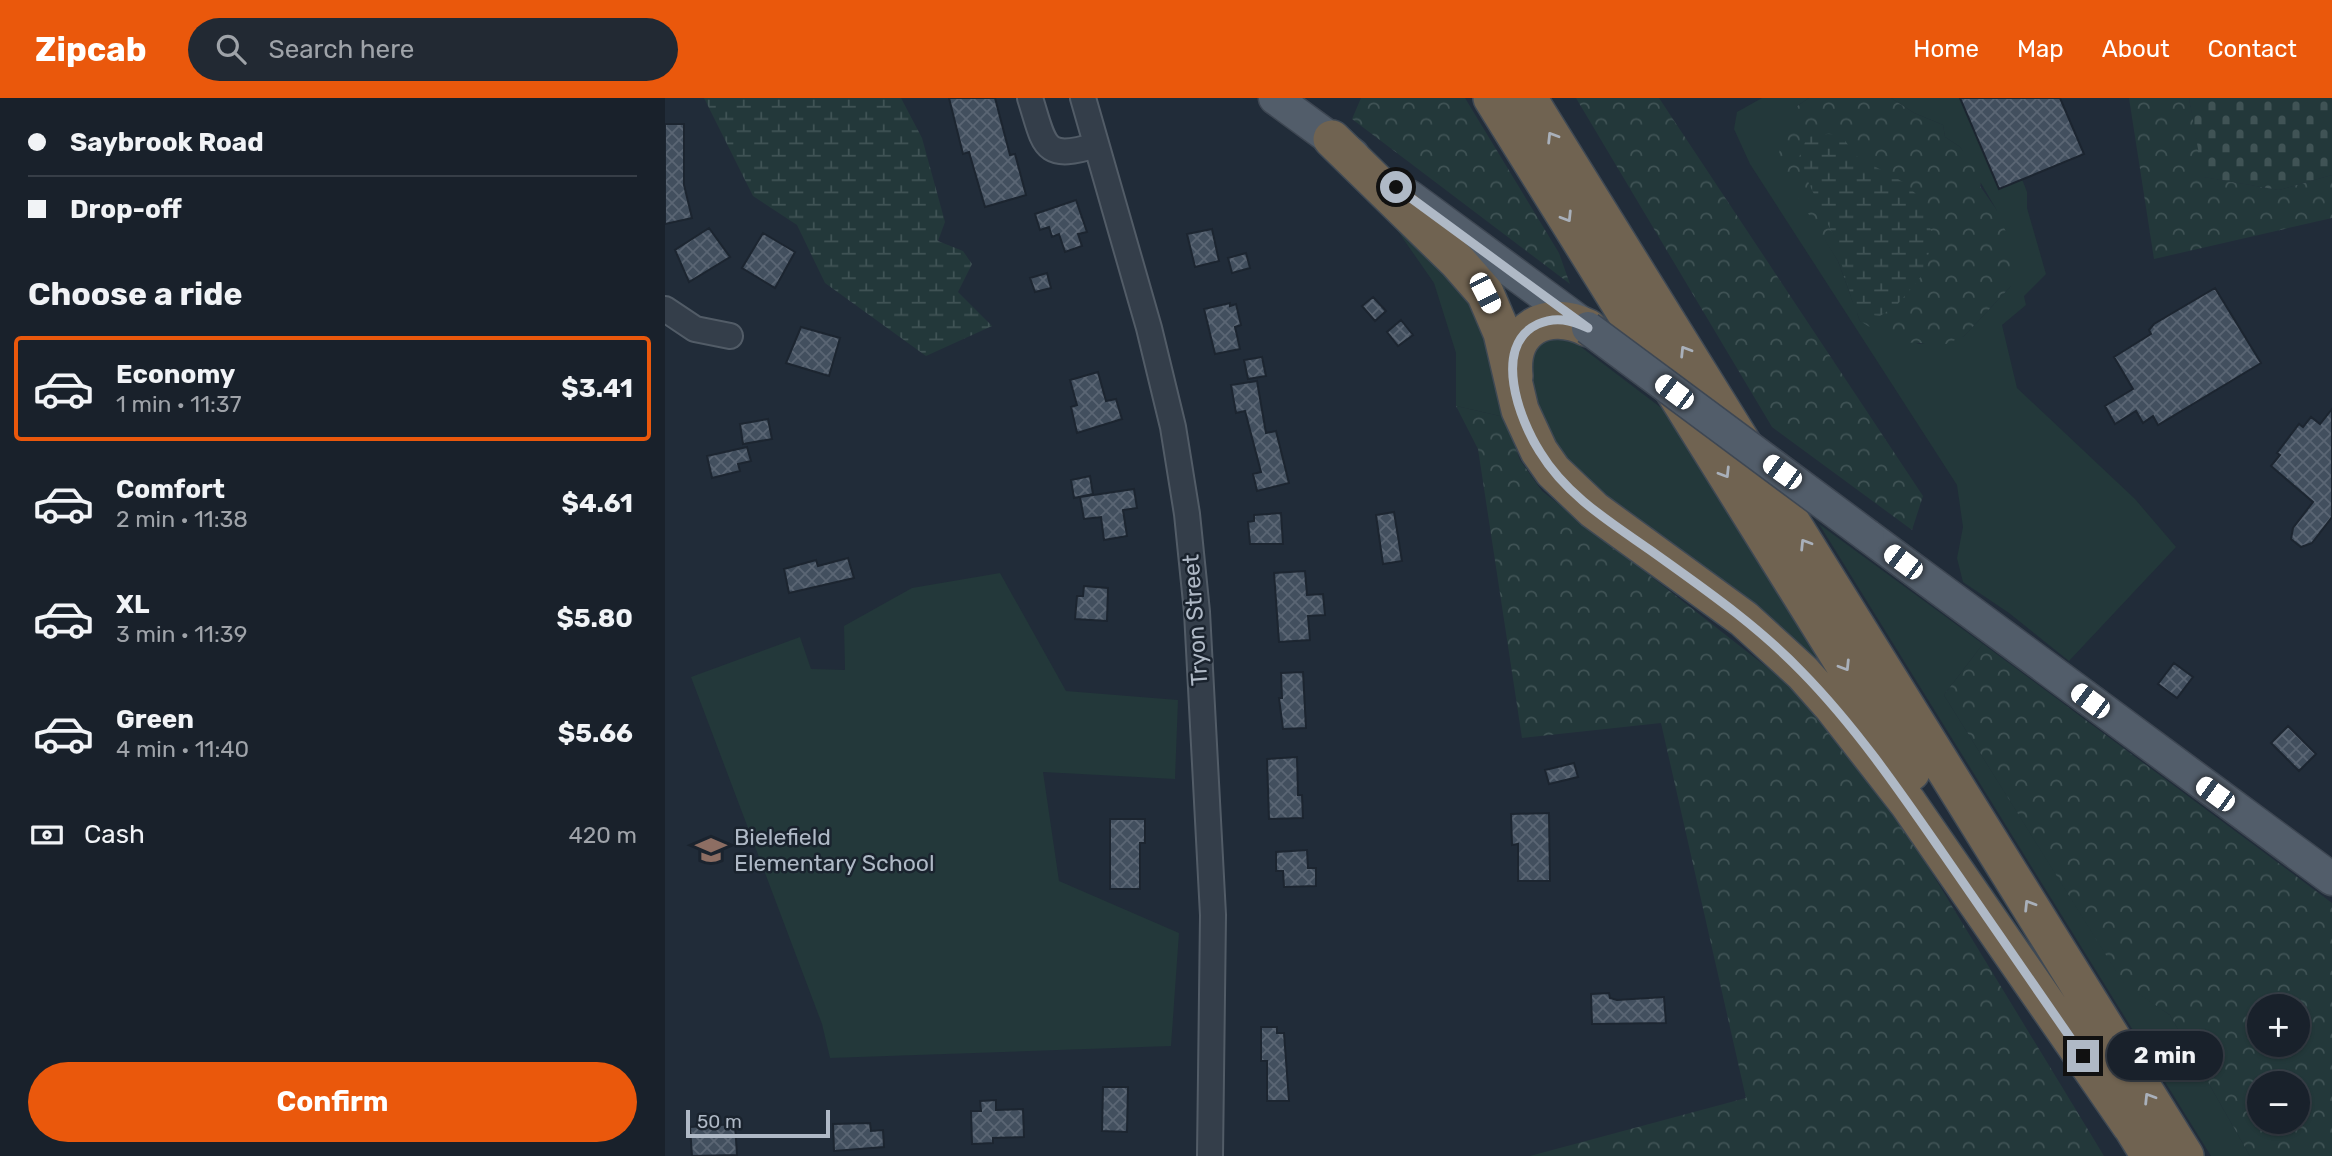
<!DOCTYPE html>
<html lang="en">
<head>
<meta charset="utf-8">
<style>
	:root { --surface:#19212b; --page:#222933; --text:#f1f3f6; --muted:#9fa3a9; --line:#373e47; --accent:#ea580c }
	body { margin:0; font-family:Rubik,sans-serif; background:var(--page); color:var(--text); height:100vh; display:flex; flex-direction:column; font-size:26px; white-space:nowrap }
	* { box-sizing:border-box; margin:0 }
	p { font-size:23px; color:var(--muted) }
	.icon { flex:none; width:38px; height:38px; fill:none; stroke:currentColor; stroke-width:2; stroke-linecap:round; stroke-linejoin:round }
	.map { position:relative; flex:1; overflow:hidden }
	.sheet { display:flex; flex-direction:column; background:var(--surface); width:665px }
	.sheet>* { flex:none }
	.banner { display:grid; align-content:center; height:154px; padding:0 28px; background:var(--surface) }
	.fabs { position:absolute; left:1582px; top:896px; display:grid; gap:14px }
	.fabs a { display:grid; place-items:center; width:63px; height:63px; border-radius:50%; background:var(--surface); box-shadow:0 2px 5px #0004,0 0 0 2px var(--line); font-size:35px }
	.scale { position:absolute; left:21px; bottom:18px; width:144px; box-sizing:border-box; padding-left:7px; border:4px solid #afb9c6; border-top:0; font-size:19px; line-height:24px; white-space:nowrap; color:#afb9c6; -webkit-text-stroke:5px #1a232e; paint-order:stroke }
	.end { position:absolute; width:32px; height:32px; margin:-16px; border:9px solid #afb9c6; background:#111; box-shadow:0 0 0 4px #111 }
	.from { border-radius:50% }
	.bubble { position:absolute; height:49px; border-radius:24px; background:var(--surface); box-shadow:0 2px 5px #0004,0 0 0 2px var(--line); font-size:23px; font-weight:700; line-height:49px; text-align:center }
	.car { position:absolute; width:21px; height:42px; margin:-21px -10px; border-radius:9px; box-shadow:0 0 5px 2px #0007; background:linear-gradient(#fff 24%,#345 0 40%,#fff 0 76%,#345 0 86%,#fff 0) }
	.banner b { display:flex; align-items:center; gap:24px; height:66px; font-size:26px }
	.banner b+b { border-top:2px solid var(--line) }
	.banner i { width:18px; height:18px; background:var(--text) }
	ul { padding:0; list-style:none }
	li { display:flex; align-items:center; gap:21px; height:105px; margin:0 14px 10px; padding:0 14px; border:4px solid transparent; border-radius:7px }
	li div { flex:1 }
	li b { display:block; font-size:26px }
	li em { font-style:normal; font-weight:700 }
	li.on { border-color:var(--accent) }
	li>.icon { width:63px; height:63px; stroke-width:1.5 }
	h2 { padding:0 28px; font-size:32px; line-height:84px }
	.pay { display:flex; align-items:center; gap:18px; height:77px; padding:0 28px; font-size:26px }
	.pay p { margin-inline-start:auto }
	.cta { display:flex; gap:14px; margin-top:auto; padding:14px 28px }
	.cta a { flex:1; height:80px; border-radius:42px; background:var(--accent); color:#fff; font-size:28px; font-weight:700; line-height:80px; text-align:center }
	header { display:flex; align-items:center; gap:42px; box-sizing:border-box; height:98px; padding:0 35px; background:var(--accent); color:#fff }
	header strong { font-size:33px }
	nav { display:flex; gap:38px; margin-inline-start:auto; font-size:24px }
	.search { width:490px; height:63px; background:var(--page); display:flex; align-items:center; gap:18px; box-sizing:border-box; padding:0 24px; border-radius:38px; color:var(--muted); font-size:26px }
	main { display:flex; flex:1; min-height:0 }
	.map>svg:first-child { display:block }
	.green { fill:#23383a }
	.forest { fill:url(#forest-crowns); fill-rule:evenodd }
	.wetland { fill:url(#wetland-marsh) }
	.cemetery { fill:url(#cemetery-stones) }
	.building { fill:url(#building-cross-hatch); stroke:#1c2530; stroke-width:2 }
	.lines { fill:none; stroke-linecap:round; stroke-linejoin:round }
	.minor-casing { stroke:#525c67; stroke-width:28 }
	.major-casing { stroke:#3e4753; stroke-width:35 }
	.highway-casing { stroke:#3f4954; stroke-width:40 }
	.minor { stroke:#343e4a; stroke-width:24 }
	.major { stroke:#525d6a; stroke-width:32 }
	.highway { stroke:#706351; stroke-width:37 }
	.major-bridge-casing { stroke:#3e4753; stroke-width:35; stroke-linecap:butt }
	.major-bridge { stroke:#525d6a; stroke-width:32 }
	.oneway { stroke:#a9b0ba }
	.route { stroke:#afb9c6; stroke-width:9 }
	.labels { text-anchor:middle; stroke-width:5; stroke-linejoin:round; paint-order:stroke }
	.street-label { font-size:23px; fill:#afb9c6; stroke:#1a232e }
	.poi-label { font-size:23px; fill:#afb9c6; stroke:#1a232e; text-anchor:start }
</style>
</head>
<body>
<header>
<strong>Zipcab</strong>
<div class="search"><svg class="icon" aria-label="search" viewBox="0 0 24 24"><circle cx="10" cy="10" r="6"/><path d="M15 15l6 6"/></svg>Search here</div>
<nav><a>Home</a><a>Map</a><a>About</a><a>Contact</a></nav>
</header>
<main>
<section class="sheet">
<div class="banner">
<b><i class="from"></i>Saybrook Road</b>
<b><i></i>Drop-off</b>
</div>
<h2>Choose a ride</h2>
<ul>
<li class="on"><svg class="icon" aria-label="car" viewBox="0 0 24 24"><path d="M5 17H2v-5l4-1 3-4h7l3 4 3 1v5h-3M9 17h6M6 11h13"/><circle cx="7" cy="17" r="2"/><circle cx="17" cy="17" r="2"/></svg><div><b>Economy</b><p>1 min · 11:37</p></div><em>$3.41</em></li>
<li><svg class="icon" aria-label="car" viewBox="0 0 24 24"><path d="M5 17H2v-5l4-1 3-4h7l3 4 3 1v5h-3M9 17h6M6 11h13"/><circle cx="7" cy="17" r="2"/><circle cx="17" cy="17" r="2"/></svg><div><b>Comfort</b><p>2 min · 11:38</p></div><em>$4.61</em></li>
<li><svg class="icon" aria-label="car" viewBox="0 0 24 24"><path d="M5 17H2v-5l4-1 3-4h7l3 4 3 1v5h-3M9 17h6M6 11h13"/><circle cx="7" cy="17" r="2"/><circle cx="17" cy="17" r="2"/></svg><div><b>XL</b><p>3 min · 11:39</p></div><em>$5.80</em></li>
<li><svg class="icon" aria-label="car" viewBox="0 0 24 24"><path d="M5 17H2v-5l4-1 3-4h7l3 4 3 1v5h-3M9 17h6M6 11h13"/><circle cx="7" cy="17" r="2"/><circle cx="17" cy="17" r="2"/></svg><div><b>Green</b><p>4 min · 11:40</p></div><em>$5.66</em></li>
</ul>
<div class="pay"><svg class="icon" aria-label="cash" viewBox="0 0 24 24"><path d="M3 7h18v10H3z"/><circle cx="12" cy="12" r="2"/></svg>Cash<p>420 m</p></div>
<div class="cta"><a>Confirm</a></div>
</section>
<div class="map">
<svg width="1667" height="1058" viewBox="0 0 1667 1058">
	<defs>
		<pattern id="forest-crowns" width="20" height="18" patternUnits="userSpaceOnUse" patternTransform="scale(1.75)"><rect width="20" height="18" fill="#23383a"/><path d="M2 6a3 3 0 1 1 6 0M12 15a3 3 0 1 1 6 0" fill="none" stroke="#405355"/></pattern>
		<pattern id="wetland-marsh" width="20" height="14" patternUnits="userSpaceOnUse" patternTransform="scale(1.75)"><rect width="20" height="14" fill="#23383a"/><path d="M1 5h8M5 5V1M11 12h8M15 12V8" fill="none" stroke="#405355"/></pattern>
		<pattern id="cemetery-stones" width="16" height="16" patternUnits="userSpaceOnUse" patternTransform="scale(1.75)"><rect width="16" height="16" fill="#23383a"/><path d="M2 7V4a2 2 0 0 1 4 0v3zM10 15v-3a2 2 0 0 1 4 0v3z" fill="#405355"/></pattern>
		<pattern id="building-cross-hatch" width="8" height="8" patternUnits="userSpaceOnUse" patternTransform="scale(1.75)"><rect width="8" height="8" fill="#424f5e"/><path d="M0 0l8 8M0 8l8-8" fill="none" stroke="#5b6674"/></pattern>
	</defs>
	<rect width="100%" height="100%" fill="#212c39"/>
	<!-- green -->
	<path class="green" d="M1097,0H1144L1131,9L1149,123L1173,163L1195,223L1254,246L1299,238L1346,188L1331,111L1295,49L1280,39L1278,27L1249,15L1226,0H1295L1334,91L1357,81L1362,94V110L1381,176L1359,198L1361,207L1337,227L1352,290L1470,401L1511,449L1404,563L1344,515L1298,484L1292,460L1298,429L1292,387L1085,66L1069,31L1072,14Z
		M723,119L814,207L839,319L791,308V255L769,185Z
		M903,239L1003,315L1172,594L893,361L866,303L861,256L873,240Z
		M1154,426L1318,546L1279,597L1459,885L1505,917L1585,1058H1546Z
		M335,475L401,593L513,602L510,681L378,674L394,783L514,835L506,948L165,960L157,926L26,579L135,539L146,571L180,572L179,528L247,490Z"/>
	<!-- forest -->
	<path class="forest" d="M696,0H800L894,155L905,186L687,21Z
		M911,0H994L1258,398L1247,432L1107,329Z
		M1144,0H1226L1249,15L1278,27L1280,39L1295,49L1317,80L1315,88L1331,111L1351,157L1346,188L1299,238L1281,246L1229,244L1195,223L1173,163L1119,77L1114,56L1118,29L1131,9Z
		M1464,0H1524L1539,79L1614,92L1667,77V120L1489,161Z
		M791,308L839,319L855,362L877,393L1127,589L1231,716L1439,1058H865L1081,1000L996,625L857,640L813,351Z
		M1318,546L1667,805V1058H1585L1505,917L1459,886L1279,597ZM1594,908H1633V947H1594ZM1594,985H1633V1024H1594Z"/>
	<!-- wetland -->
	<path class="wetland" d="M39,0H236L257,40L280,124L273,143L298,153L307,166L293,194L327,228L261,258L160,185L132,127L88,98Z
		M1163,36L1176,37L1191,58L1238,84L1251,96L1268,137L1259,175L1232,207L1215,218L1191,215L1168,137L1133,62L1142,39Z"/>
	<!-- cemetery -->
	<path class="cemetery" d="M1524,0H1667V77L1614,92L1538,79Z"/>
	<!-- building -->
	<path class="building" d="M284,0H330L345,57L350,56L361,97L320,109L304,54L298,56Z
		M1295,0H1395L1419,56L1334,91Z
		M0,26H19V87L27,120L0,126Z
		M411,102L422,134L413,136L417,148L400,154L394,136L387,139L384,129L375,132L370,116Z
		M44,130L65,159L24,184L10,152Z
		M547,131L554,163L530,169L522,136Z
		M98,135L130,154L110,190L77,170Z
		M581,155L585,170L567,175L563,160Z
		M382,175L386,190L370,194L365,180Z
		M1550,190L1596,265L1493,327L1488,318L1478,325L1471,313L1450,326L1440,308L1468,291L1449,259L1486,236L1484,232L1489,226Z
		M708,199L721,213L710,223L697,208Z
		M565,205V208L571,206L576,227L570,229L575,251L550,256L539,211Z
		M736,222L748,237L733,248L722,234Z
		M136,229L175,240L164,278L121,265Z
		M597,259L601,278L583,281L579,262Z
		M433,274L441,303L451,301L457,321L412,335L406,309L412,307L405,282Z
		M592,283L601,335L611,333L624,385L592,393L588,376L596,374L580,313L571,315L566,287Z
		M1667,311V419L1647,445L1636,449L1626,441L1628,430L1648,404L1606,368L1615,357L1612,355L1634,326L1638,329L1646,319L1655,326Z
		M103,321L107,341L78,346L75,326Z
		M82,349L86,363L73,366L75,373L47,380L42,358Z
		M425,378L428,396L409,400L406,382Z
		M469,391L472,410L458,412L462,438L439,442L436,419L419,421L415,399Z
		M729,414L737,463L718,466L711,417Z
		M616,415L618,446H585L583,424L589,423V417Z
		M183,460L189,480L124,495L119,471L151,462L153,468Z
		M640,473L642,497L658,496L660,517L643,518L645,542L614,544L609,475Z
		M419,488L443,490L442,523L410,521L412,498H418Z
		M1509,565L1528,579L1512,600L1493,586Z
		M638,574L641,630L618,631L614,600H617L616,575Z
		M1623,628L1651,656L1634,673L1606,645Z
		M632,659L633,697H637L638,720L604,721L602,661Z
		M909,665L913,679L884,686L880,672Z
		M884,715L885,783H853V746L847,747L846,716Z
		M445,721H480V745H475V791H445Z
		M642,752L643,770H651V788L619,789L618,773H611V754Z
		M944,895L945,900L952,902L999,899L1001,925L927,926L926,896Z
		M596,929H612V935H619L624,1003H602V963H596Z
		M438,989H463L462,1034L437,1033Z
		M331,1002V1012L358,1011L359,1039L328,1040V1045L307,1046L306,1013H316L315,1003Z
		M205,1025L206,1033L218,1032L219,1049L169,1053L168,1026Z
		M70,1026L72,1057L27,1058L25,1029Z"/>
	<g class="lines">
		<!-- minor casing -->
		<g class="minor-casing">
			<path id="minor" d="M365,0C380,47 377,64 431,47
				M418,0L484,230L508,329L522,416L532,514L548,817L545,1058
				M0,211L30,231L65,238"/>
		</g>
		<!-- major casing -->
		<g class="major-casing">
			<path id="major" d="M610,0L688,57
				M744,98L922,229
				M1203,438L1667,781"/>
		</g>
		<!-- highway casing -->
		<g class="highway-casing">
			<path id="highway" d="M827,0L1246,674
				M863,0L1520,1058
				M667,41L793,164L820,195L837,235L855,312L874,353L888,373L929,412L1079,521L1138,575L1168,609L1243,705L1466,1028
				M849,278C844,230 882,210 923,230
				M1454,1008L1485,1058"/>
		</g>
		<!-- minor -->
		<use href="#minor" class="minor"/>
		<!-- major -->
		<use href="#major" class="major"/>
		<!-- highway -->
		<use href="#highway" class="highway"/>
		<!-- major-bridge casing -->
		<g class="major-bridge-casing">
			<path id="major-bridge" d="M923,230L1203,438"/>
		</g>
		<!-- major-bridge -->
		<use href="#major-bridge" class="major-bridge"/>
	</g>
	<!-- one-way arrows -->
	<defs><path id="oneway-chevron" d="M-2-3.5L2.5 0L-2 3.5" fill="none" stroke-width="1.6" stroke-linecap="round" stroke-linejoin="round" transform="scale(1.75)"/></defs>
	<g class="oneway">
		<use href="#oneway-chevron" transform="translate(887 39) rotate(-122)"/>
		<use href="#oneway-chevron" transform="translate(902 119) rotate(58)"/>
		<use href="#oneway-chevron" transform="translate(1020 253) rotate(-122)"/>
		<use href="#oneway-chevron" transform="translate(1060 375) rotate(58)"/>
		<use href="#oneway-chevron" transform="translate(1140 446) rotate(-122)"/>
		<use href="#oneway-chevron" transform="translate(1180 568) rotate(58)"/>
		<use href="#oneway-chevron" transform="translate(1364 807) rotate(-122)"/>
		<use href="#oneway-chevron" transform="translate(1484 1000) rotate(-122)"/>
	</g>
	<g class="lines">
		<!-- route -->
		<path class="route" d="M731,89L923,230C906,222 891,218 873,226C826,248 855,323 875,354C901,397 945,424 985,452C1038,490 1092,527 1137,574C1190,628 1234,692 1277,754C1324,822 1371,890 1418,958"/>
	</g>
	<!-- icons -->
	<defs>
		<g id="school-bare" transform="scale(2.415)"><path d="M0-5L7-2L0 1L-7-2ZM-4 1L0 2.5L4 1V4Q0 6-4 4Z" fill="#8d6e63" stroke="#1a232e" stroke-width="2.5" paint-order="stroke"/></g>
	</defs>
	<g fill-rule="evenodd">
		<use href="#school-bare" x="46" y="752"/>
	</g>
	<g class="labels">
		<!-- street labels -->
		<g class="street-label">
			<text transform="translate(530 522) rotate(-94)" y="8">Tryon Street</text>
		</g>
		<!-- poi labels -->
		<g class="poi-label">
			<text x="69" y="747">Bielefield<tspan x="69" dy="26">Elementary School</tspan></text>
		</g>
	</g>
</svg>
<div class="fabs">
<a>+</a>
<a>−</a>
</div>
<div class="scale">50 m</div>
<i class="end from" style="left:731px;top:89px"></i>
<i class="end" style="left:1418px;top:958px"></i>
<div class="bubble" style="left:1442px;top:933px;width:116px">2 min</div>
<i class="car" style="left:820px;top:195px;rotate:153deg"></i>
<i class="car" style="left:1009px;top:294px;rotate:307deg"></i>
<i class="car" style="left:1117px;top:374px;rotate:306deg"></i>
<i class="car" style="left:1238px;top:464px;rotate:307deg"></i>
<i class="car" style="left:1425px;top:603px;rotate:307deg"></i>
<i class="car" style="left:1550px;top:696px;rotate:306deg"></i>
</div>
</main>
</body>
</html>
